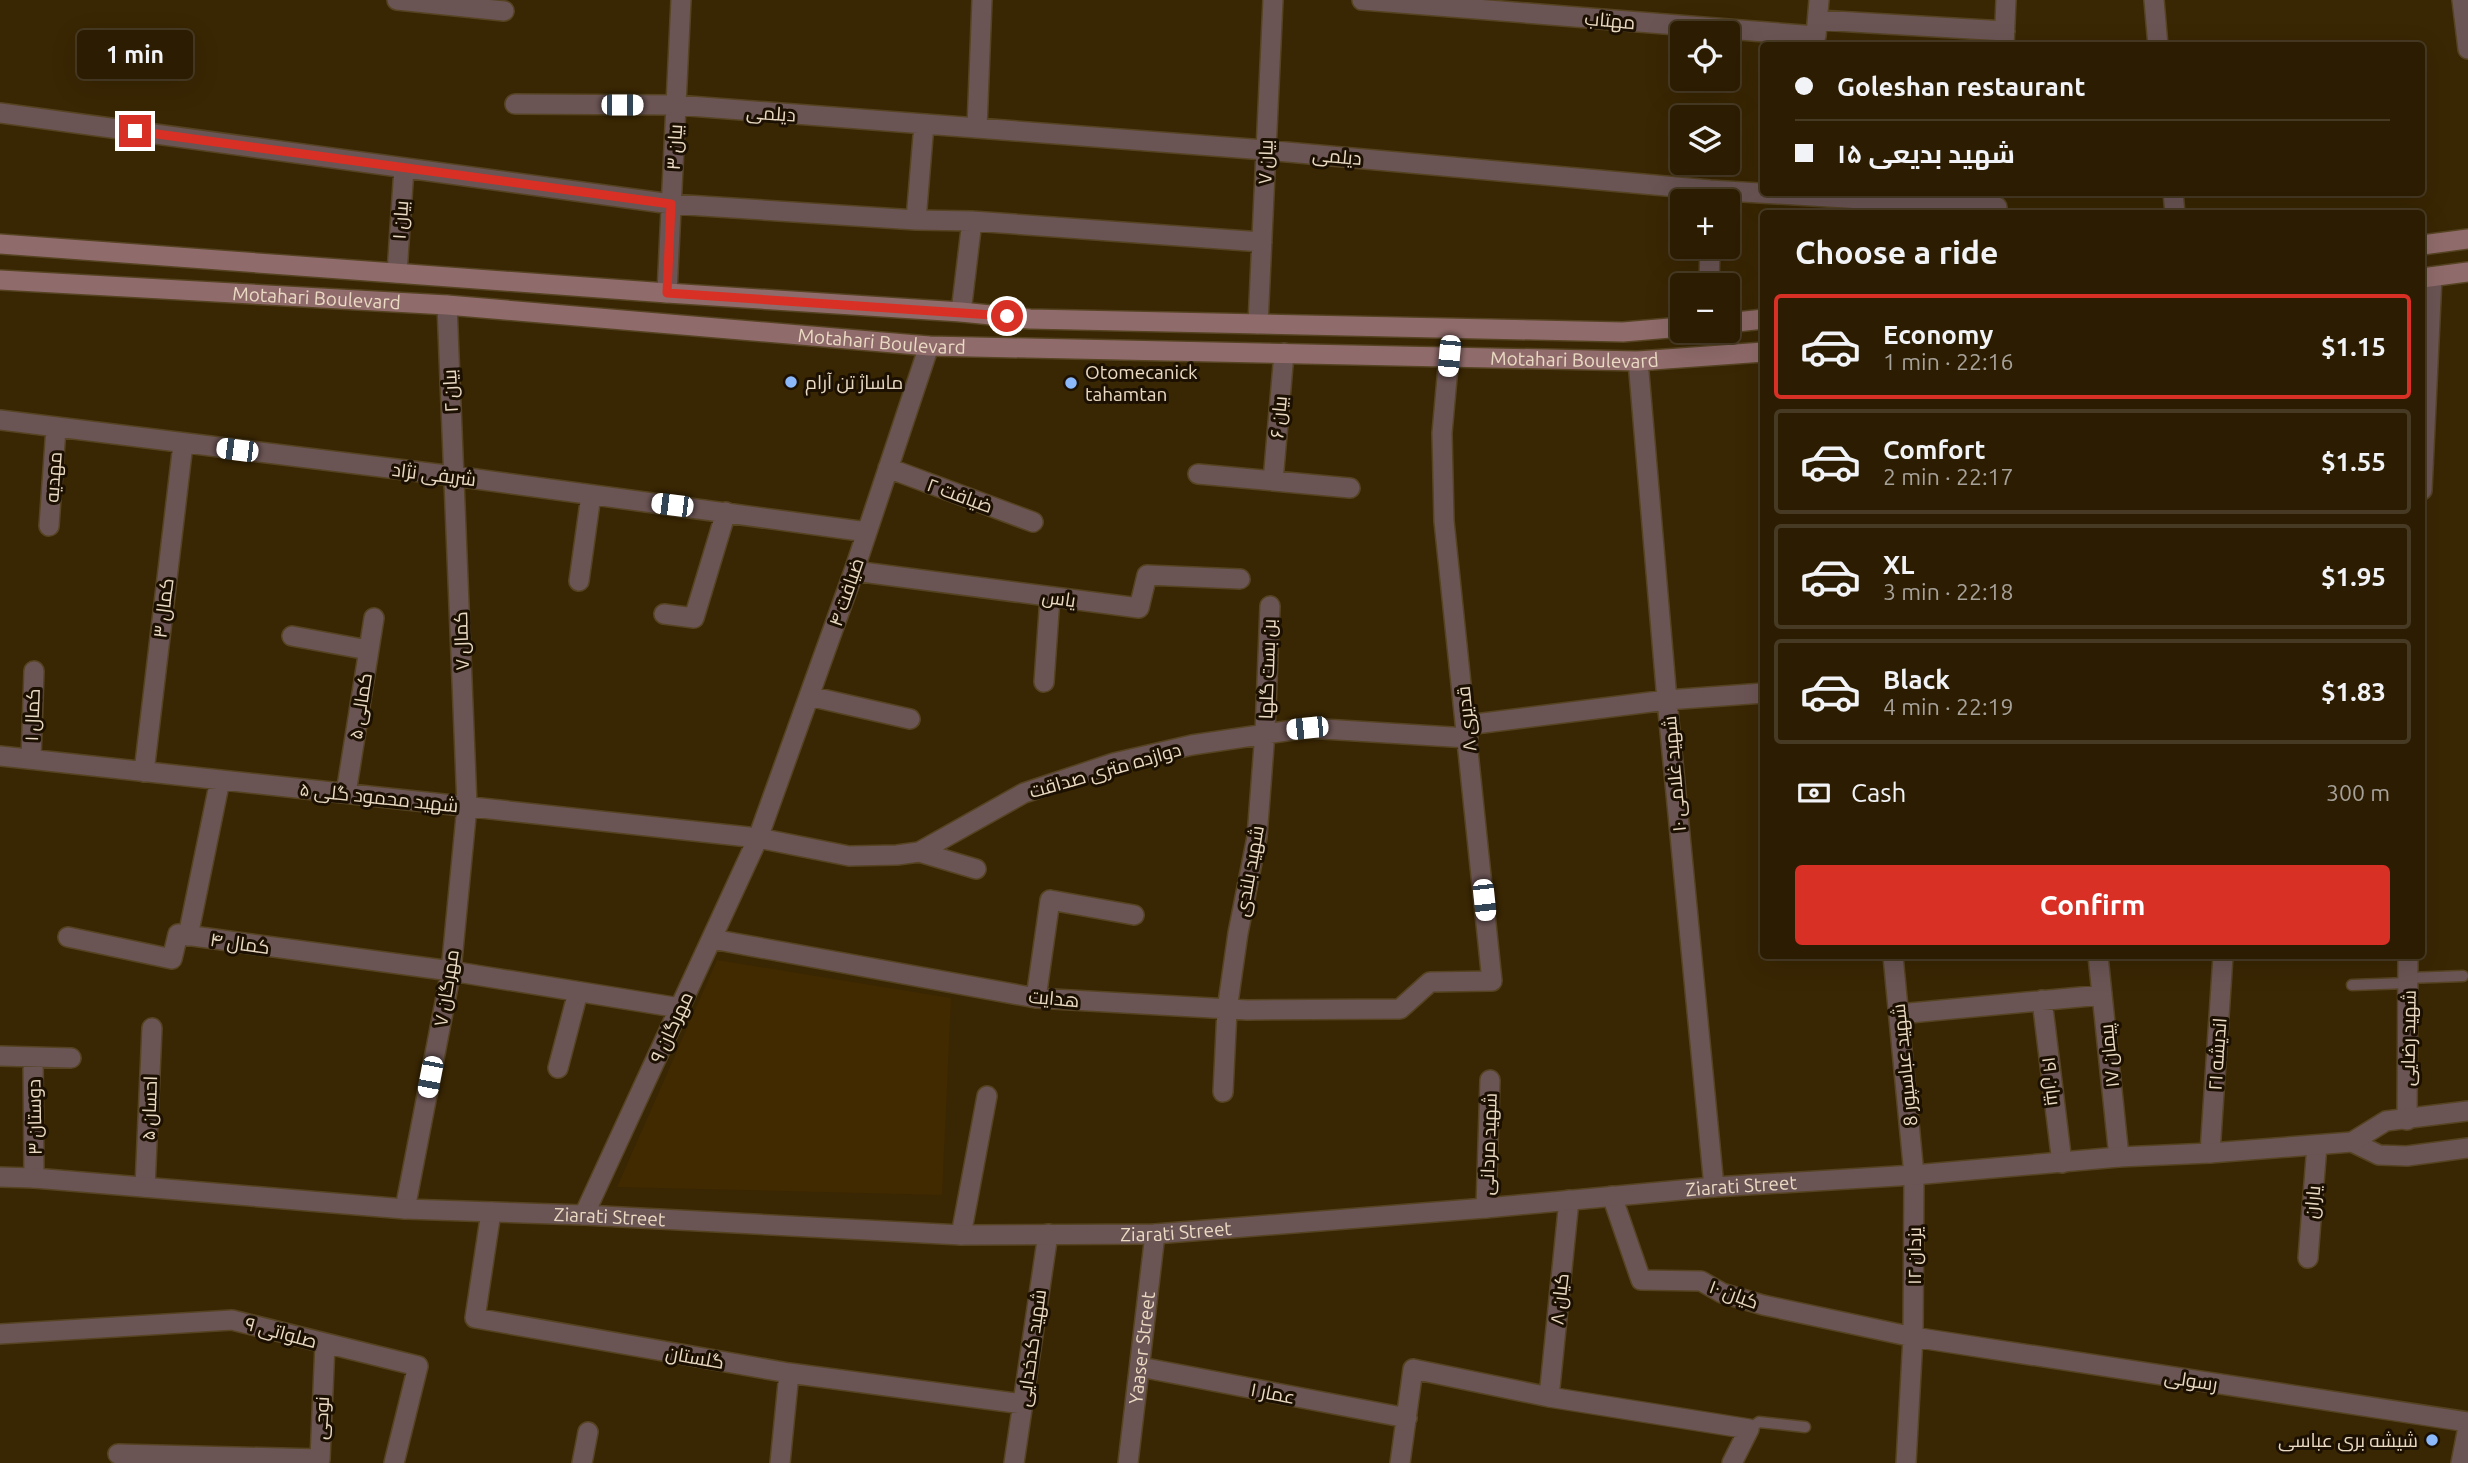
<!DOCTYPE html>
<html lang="en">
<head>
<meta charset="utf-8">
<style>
	:root { --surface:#2b1c02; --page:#33250c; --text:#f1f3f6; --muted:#a6a199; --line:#473a24; --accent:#d93025 }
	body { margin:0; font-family:Ubuntu,Cairo,sans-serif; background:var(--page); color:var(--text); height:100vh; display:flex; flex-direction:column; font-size:26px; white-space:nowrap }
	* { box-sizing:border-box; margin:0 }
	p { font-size:23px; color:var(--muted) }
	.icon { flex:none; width:38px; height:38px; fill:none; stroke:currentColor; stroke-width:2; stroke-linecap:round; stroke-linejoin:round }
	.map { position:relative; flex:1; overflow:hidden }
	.drawer { position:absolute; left:1760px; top:210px; width:665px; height:749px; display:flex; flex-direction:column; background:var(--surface); border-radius:7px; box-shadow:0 7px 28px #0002,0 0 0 2px var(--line) }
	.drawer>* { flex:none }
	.guide { position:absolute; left:1760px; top:42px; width:665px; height:154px; border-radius:7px; box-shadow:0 7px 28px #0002,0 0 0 2px var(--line); display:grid; align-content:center; height:154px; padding:0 35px; background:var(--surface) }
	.fabs { position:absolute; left:1670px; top:21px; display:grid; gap:14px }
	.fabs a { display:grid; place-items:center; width:70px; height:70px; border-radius:7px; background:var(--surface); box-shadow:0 7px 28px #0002,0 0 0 2px var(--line); font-size:35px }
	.end { position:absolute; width:32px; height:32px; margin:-16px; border:9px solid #d93025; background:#fff; box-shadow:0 0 0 4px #fff }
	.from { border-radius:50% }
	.bubble { position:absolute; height:49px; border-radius:7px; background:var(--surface); box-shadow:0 7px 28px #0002,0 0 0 2px var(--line); font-size:23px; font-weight:700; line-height:49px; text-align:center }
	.car { position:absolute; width:21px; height:42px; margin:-21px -10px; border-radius:9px; box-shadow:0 0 5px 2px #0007; background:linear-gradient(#fff 24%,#345 0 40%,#fff 0 76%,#345 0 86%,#fff 0) }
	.guide b { display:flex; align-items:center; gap:24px; height:66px; font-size:26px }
	.guide b+b { border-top:2px solid var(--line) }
	.guide i { width:18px; height:18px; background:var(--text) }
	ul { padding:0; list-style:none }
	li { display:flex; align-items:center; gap:21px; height:105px; margin:0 14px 10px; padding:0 21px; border:4px solid var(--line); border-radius:7px }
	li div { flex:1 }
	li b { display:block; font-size:26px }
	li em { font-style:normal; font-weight:700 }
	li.current { border-color:var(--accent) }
	li>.icon { width:63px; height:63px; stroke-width:1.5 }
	h2 { padding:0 35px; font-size:32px; line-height:84px }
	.pay { display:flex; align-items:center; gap:18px; height:77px; padding:0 35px; font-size:26px }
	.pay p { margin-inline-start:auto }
	.button { display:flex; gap:14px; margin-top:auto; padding:14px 35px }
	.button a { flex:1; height:80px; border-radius:7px; background:var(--accent); color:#fff; font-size:28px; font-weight:700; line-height:80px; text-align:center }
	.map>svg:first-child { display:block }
	.built { fill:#412a00 }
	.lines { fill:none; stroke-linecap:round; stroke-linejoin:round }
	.service-casing { stroke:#554322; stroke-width:13 }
	.minor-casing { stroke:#554322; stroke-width:22 }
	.tertiary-casing { stroke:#554322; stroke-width:22 }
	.secondary-casing { stroke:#554322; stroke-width:22 }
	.service { stroke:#6b5454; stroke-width:10 }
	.minor { stroke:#6b5454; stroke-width:19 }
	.tertiary { stroke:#6b5454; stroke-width:19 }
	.secondary { stroke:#906b6b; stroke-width:19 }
	.route { stroke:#d93025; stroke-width:9 }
	.poi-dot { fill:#8bb9fc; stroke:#1b1001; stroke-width:2.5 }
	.labels { text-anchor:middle; stroke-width:6; stroke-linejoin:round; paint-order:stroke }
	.street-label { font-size:19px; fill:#eadac3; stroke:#1b1001 }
	.poi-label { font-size:19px; fill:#eadac3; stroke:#1b1001; text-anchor:start }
</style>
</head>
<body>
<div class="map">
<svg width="2468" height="1463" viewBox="0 0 2468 1463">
	<rect width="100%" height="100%" fill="#392603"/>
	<!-- built -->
	<path class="built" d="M717,960L951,998L942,1195L617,1187Z"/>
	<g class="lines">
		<!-- service casing -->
		<g class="service-casing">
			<path id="service" d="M2408,978L2463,976
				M2352,985L2408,983
				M1749,1429L1759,1422L1805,1427"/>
		</g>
		<!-- minor casing -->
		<g class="minor-casing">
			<path id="minor" d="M397,0L504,11
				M1362,0L1816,36L1819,0
				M2154,0L2158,46
				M1818,20L2005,31
				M2004,46L2006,0
				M515,104L676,105L1265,150L1710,190L1997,207
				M0,113L671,204L916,220L972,221L1262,242
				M977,128L982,0
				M2173,192L2175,214
				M916,220L924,124
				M397,273L404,168
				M1709,285L1710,247
				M667,293L681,0
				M961,312L972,221
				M1258,324L1273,0
				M1638,361L1667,700L1714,1187
				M0,420L454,476L867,532
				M888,468L1033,522
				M1198,474L1350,488
				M1273,481L1284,353
				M2422,490L2432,277
				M49,526L56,428
				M854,571L1139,608L1147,575L1240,579
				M579,581L591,495
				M664,614L694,618L726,512
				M292,636L368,650
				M1044,682L1050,597
				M809,696L910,719
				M1467,725L1667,700L1764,693
				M0,756L758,838L849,856L897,855L919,852L1024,793L1114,763L1192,745L1307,728L1468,738
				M31,759L34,671
				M144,772L183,444
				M346,793L374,618
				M919,852L976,869
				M188,936L220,780
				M68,937L172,959L178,934L451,971L680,1008
				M712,939L1036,998L1247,1010L1400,1009L1430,982L1492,981L1444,521L1442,433L1449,356
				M1893,956L1914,1175L1913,1337L1906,1463
				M2098,956L2119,1157
				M1036,998L1050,900L1134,915
				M2042,1000L2062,1163
				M1899,1014L2102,995
				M0,1056L71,1058
				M33,1057L34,1178
				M558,1068L578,992
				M1223,1092L1227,1010L1238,933L1257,837L1265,732L1270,606
				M2407,1120L2408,956
				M2210,1153L2223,956
				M145,1187L152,1028
				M1612,1196L1641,1280L1701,1281L1722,1293L1763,1305L1913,1337L2468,1422
				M1486,1208L1490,1080
				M405,1209L451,971L467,806L447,305
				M491,1212L475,1318L789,1373L1023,1404
				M584,1215L758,838L854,571L929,346
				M961,1235L987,1096
				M2308,1258L2317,1145
				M0,1334L232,1320L418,1366L394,1463
				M1140,1367L1407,1418
				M1549,1397L1569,1200
				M118,1454L320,1459L325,1344
				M582,1463L588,1432
				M780,1463L789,1373
				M1014,1463L1048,1234
				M1400,1463L1413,1369L1549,1397L1749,1429L1732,1463"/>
		</g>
		<!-- tertiary casing -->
		<g class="tertiary-casing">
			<g id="tertiary">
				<path d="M2462,0L2468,49"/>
				<path d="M2352,1142L2379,1155L2407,1156L2468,1148"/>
				<path id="s1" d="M0,1177L34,1178L405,1209L584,1215L961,1235L1155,1234L1486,1208L1714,1187L1914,1175L2119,1157L2210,1153L2352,1142L2386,1121L2468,1111"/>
				<path id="s2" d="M1128,1463L1155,1234"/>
				<path d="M2461,1463L2468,1427"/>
			</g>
		</g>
		<!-- secondary casing -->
		<g class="secondary-casing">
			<g id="secondary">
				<path d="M0,244L667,293L961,312L1030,319L1623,332L1682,327"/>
				<path d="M2422,245L2468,239"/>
				<path d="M2422,278L2468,272"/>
				<path id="s3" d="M0,280L447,305L929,346L1638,361L1764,352"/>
				<path d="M1727,323L1764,319"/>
			</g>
		</g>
		<!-- service -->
		<use href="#service" class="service"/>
		<!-- minor -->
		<use href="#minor" class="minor"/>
		<!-- tertiary -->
		<use href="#tertiary" class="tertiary"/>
		<!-- secondary -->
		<use href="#secondary" class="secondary"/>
	</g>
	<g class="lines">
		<!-- route -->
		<path class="route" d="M135,131L671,204L667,293L1007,316"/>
	</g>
	<!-- markers -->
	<g class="poi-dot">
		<circle cx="791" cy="382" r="7"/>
		<circle cx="1071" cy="383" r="7"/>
		<circle cx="2432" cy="1440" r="7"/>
	</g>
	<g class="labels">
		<!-- street labels -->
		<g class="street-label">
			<text transform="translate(1610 20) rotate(5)" y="7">مهتاب</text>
			<text transform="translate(771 113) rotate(4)" y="7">دیلمی</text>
			<text transform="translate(674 147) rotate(-87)" y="7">بیان ۳</text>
			<text transform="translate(1337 156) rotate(5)" y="7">دیلمی</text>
			<text transform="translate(1265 162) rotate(-88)" y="7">بیان ۷</text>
			<text transform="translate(400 220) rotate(-86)" y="7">بیان ۱</text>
			<text dy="7" stroke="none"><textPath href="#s3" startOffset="317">Motahari Boulevard</textPath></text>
			<text dy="7" stroke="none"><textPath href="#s3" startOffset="884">Motahari Boulevard</textPath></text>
			<text dy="7" stroke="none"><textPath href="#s3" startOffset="1577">Motahari Boulevard</textPath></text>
			<text transform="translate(450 391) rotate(-93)" y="7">بیان ۲</text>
			<text transform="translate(1278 417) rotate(-85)" y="7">بیان ۶</text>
			<text transform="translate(434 474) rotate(7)" y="7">شریفی نژاد</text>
			<text transform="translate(53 477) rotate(-86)" y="7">مهدیه</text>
			<text transform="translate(960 495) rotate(20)" y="7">ضیافت ۲</text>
			<text transform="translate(846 592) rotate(-71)" y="7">ضیافت ۴</text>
			<text transform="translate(1059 598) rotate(8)" y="7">یاس</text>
			<text transform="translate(163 608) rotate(-83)" y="7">کمال ۳</text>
			<text transform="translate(461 641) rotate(-92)" y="7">کمال ۷</text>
			<text transform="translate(1267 669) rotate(-88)" y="7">بن بست گلها</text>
			<text transform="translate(360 706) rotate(-81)" y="7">کمالی ۵</text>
			<text transform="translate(32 715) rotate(-88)" y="7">کمال ۱</text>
			<text transform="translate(1466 719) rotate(-96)" y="7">قدیری ۸</text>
			<text transform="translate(1105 770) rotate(-16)" y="7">دوازده متری صداقت</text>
			<text transform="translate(1674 774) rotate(-95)" y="7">شهید غلامی ۱۰</text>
			<text transform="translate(379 797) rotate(6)" y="7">شهید محمود گلی ۵</text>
			<text transform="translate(1249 871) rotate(-80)" y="7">شهید بلندی</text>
			<text transform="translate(240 943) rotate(8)" y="7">کمال ۴</text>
			<text transform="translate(446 988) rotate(-81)" y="7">مهرگان ۷</text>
			<text transform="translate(1054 998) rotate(5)" y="7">هدایت</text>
			<text transform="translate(671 1027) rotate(-65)" y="7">مهرگان ۹</text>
			<text transform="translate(2408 1038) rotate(-89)" y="7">شهید رضایی</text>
			<text transform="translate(2217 1054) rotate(-86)" y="7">اندیشه ۲۱</text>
			<text transform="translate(2109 1056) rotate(-96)" y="7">پیمان ۱۷</text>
			<text transform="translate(1904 1065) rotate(-96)" y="7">شهید عباسپور 8</text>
			<text transform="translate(2052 1081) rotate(83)" y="7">بیان ۱۹</text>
			<text transform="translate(149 1108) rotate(-88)" y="7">احسان ۵</text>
			<text transform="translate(34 1117) rotate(-91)" y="7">دوستان ۳</text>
			<text transform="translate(1488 1144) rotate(-88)" y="7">شهید مردانی</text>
			<text dy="7" stroke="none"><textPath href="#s1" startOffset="1745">Ziarati Street</textPath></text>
			<text transform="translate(2312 1202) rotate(-85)" y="7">یاران</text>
			<text dy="7" stroke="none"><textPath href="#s1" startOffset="611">Ziarati Street</textPath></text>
			<text dy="7" stroke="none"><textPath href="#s1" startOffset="1178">Ziarati Street</textPath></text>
			<text transform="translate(1914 1256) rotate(-90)" y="7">یزدان ۱۲</text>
			<text transform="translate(1734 1294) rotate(20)" y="7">کیان ۱۰</text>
			<text transform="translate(1559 1299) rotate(-84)" y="7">کیان ۸</text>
			<text transform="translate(281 1332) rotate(15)" y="7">صلواتی ۹</text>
			<text transform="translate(1031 1348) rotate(-82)" y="7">شهید کدخدایی</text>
			<text dy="7" stroke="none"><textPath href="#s2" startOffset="116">Yaaser Street</textPath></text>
			<text transform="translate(695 1357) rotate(10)" y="7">گلستان</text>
			<text transform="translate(2191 1380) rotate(9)" y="7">رسولی</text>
			<text transform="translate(1273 1393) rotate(11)" y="7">عمار ۱</text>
			<text transform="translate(321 1418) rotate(-87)" y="7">نوحی</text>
		</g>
		<!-- poi labels -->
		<g class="poi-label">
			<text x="1085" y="379">Otomecanick<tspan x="1085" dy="22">tahamtan</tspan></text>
			<text x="805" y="389">ماساژ تن آرام</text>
			<text x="2418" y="1447" text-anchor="end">شیشه بری عباسی</text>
		</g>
	</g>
</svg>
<div class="fabs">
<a><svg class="icon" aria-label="locate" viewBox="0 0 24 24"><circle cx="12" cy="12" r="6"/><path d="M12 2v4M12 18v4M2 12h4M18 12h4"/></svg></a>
<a><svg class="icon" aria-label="layers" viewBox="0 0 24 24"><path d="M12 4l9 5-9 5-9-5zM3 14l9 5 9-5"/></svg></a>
<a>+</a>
<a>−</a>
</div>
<i class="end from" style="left:1007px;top:316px"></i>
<i class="end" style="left:135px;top:131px"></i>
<div class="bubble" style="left:77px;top:30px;width:116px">1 min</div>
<i class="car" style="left:622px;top:105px;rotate:90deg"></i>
<i class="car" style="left:1449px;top:356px;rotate:185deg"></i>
<i class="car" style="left:237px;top:450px;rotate:277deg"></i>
<i class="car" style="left:672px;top:505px;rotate:277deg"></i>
<i class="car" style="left:1307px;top:728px;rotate:264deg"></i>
<i class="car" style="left:1484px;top:900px;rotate:174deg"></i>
<i class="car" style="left:430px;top:1077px;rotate:191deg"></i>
<div class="guide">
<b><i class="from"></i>Goleshan restaurant</b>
<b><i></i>شهید بدیعی ۱۵</b>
</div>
<section class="drawer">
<h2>Choose a ride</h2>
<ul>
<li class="current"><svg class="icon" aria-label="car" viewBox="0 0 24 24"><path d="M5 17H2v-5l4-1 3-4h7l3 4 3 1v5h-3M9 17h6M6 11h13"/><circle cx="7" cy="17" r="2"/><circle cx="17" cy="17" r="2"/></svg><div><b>Economy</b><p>1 min · 22:16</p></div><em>$1.15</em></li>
<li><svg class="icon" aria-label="car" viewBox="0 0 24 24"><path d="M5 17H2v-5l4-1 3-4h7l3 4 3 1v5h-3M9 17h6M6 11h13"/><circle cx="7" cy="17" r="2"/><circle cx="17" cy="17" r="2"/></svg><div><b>Comfort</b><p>2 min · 22:17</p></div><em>$1.55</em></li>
<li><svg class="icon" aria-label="car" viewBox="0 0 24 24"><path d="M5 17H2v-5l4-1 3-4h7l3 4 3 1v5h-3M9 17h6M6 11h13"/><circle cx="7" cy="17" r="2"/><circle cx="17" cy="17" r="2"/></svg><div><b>XL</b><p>3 min · 22:18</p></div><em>$1.95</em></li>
<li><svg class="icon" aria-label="car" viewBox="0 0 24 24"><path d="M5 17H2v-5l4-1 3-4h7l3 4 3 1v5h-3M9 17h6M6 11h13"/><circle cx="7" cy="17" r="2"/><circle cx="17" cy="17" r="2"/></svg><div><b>Black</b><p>4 min · 22:19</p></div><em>$1.83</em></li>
</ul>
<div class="pay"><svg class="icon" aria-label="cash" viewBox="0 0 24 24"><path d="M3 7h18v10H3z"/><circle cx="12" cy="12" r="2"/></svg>Cash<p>300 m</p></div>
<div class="button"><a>Confirm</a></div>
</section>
</div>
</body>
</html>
